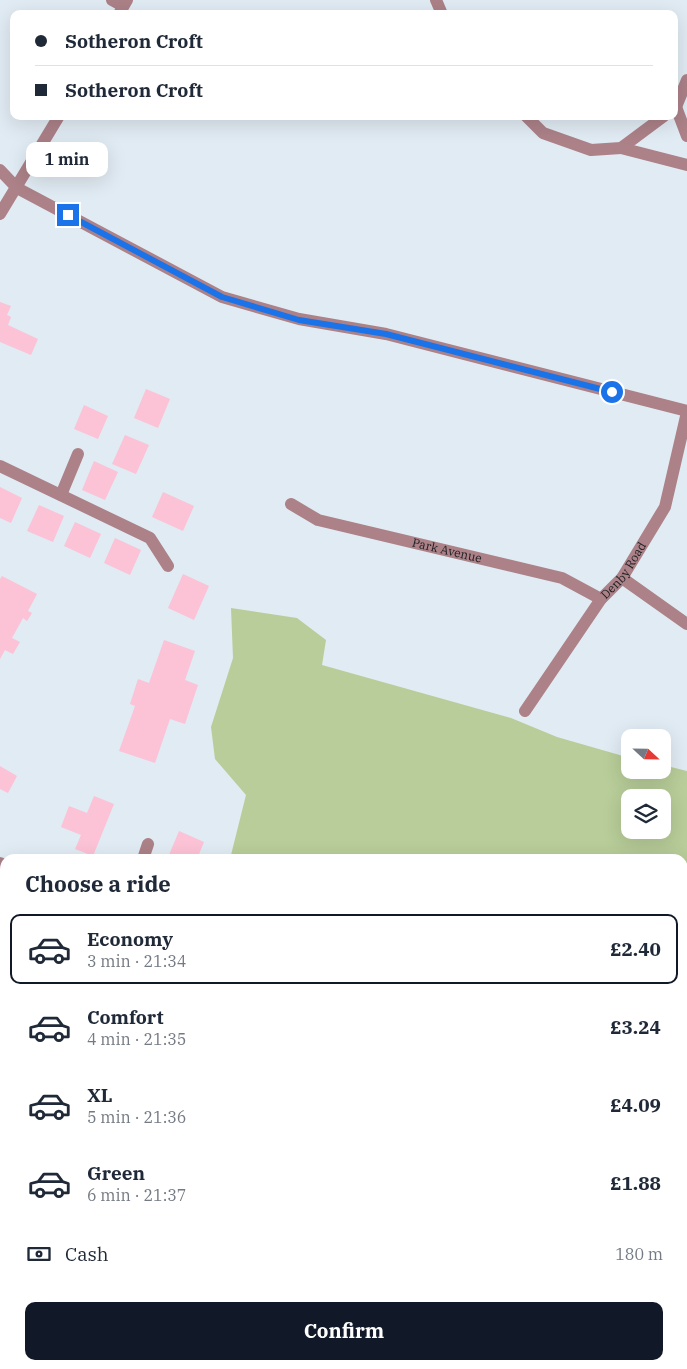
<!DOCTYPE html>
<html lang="en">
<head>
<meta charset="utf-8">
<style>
	:root { --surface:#fff; --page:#f2f2f3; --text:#1f2937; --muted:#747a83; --line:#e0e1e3; --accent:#111827 }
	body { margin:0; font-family:"IBM Plex Serif",serif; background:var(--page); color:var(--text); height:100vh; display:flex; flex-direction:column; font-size:19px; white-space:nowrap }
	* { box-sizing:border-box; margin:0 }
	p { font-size:16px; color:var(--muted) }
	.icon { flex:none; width:28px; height:28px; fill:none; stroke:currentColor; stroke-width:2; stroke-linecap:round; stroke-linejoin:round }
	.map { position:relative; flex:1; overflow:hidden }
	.side { position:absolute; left:0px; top:854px; width:688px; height:516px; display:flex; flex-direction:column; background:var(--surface); border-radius:15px 15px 0 0; box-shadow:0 5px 20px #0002 }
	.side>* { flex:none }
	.top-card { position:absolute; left:10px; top:10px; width:668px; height:110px; border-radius:10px; box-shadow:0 5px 20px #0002; display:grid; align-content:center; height:110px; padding:0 25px; background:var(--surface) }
	.needle { width:32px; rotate:112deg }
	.controls { position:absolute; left:621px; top:729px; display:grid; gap:10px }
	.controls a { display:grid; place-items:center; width:50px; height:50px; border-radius:10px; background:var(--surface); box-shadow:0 5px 20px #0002; font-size:25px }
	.end { position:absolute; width:22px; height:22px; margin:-11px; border:6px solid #1a73e8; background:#fff; box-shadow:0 0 0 2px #fff }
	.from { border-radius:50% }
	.bubble { position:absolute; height:35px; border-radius:10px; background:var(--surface); box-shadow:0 5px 20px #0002; font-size:16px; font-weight:700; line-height:35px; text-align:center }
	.top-card b { display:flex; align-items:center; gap:18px; height:48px; font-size:19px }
	.top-card b+b { border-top:1px solid var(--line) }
	.top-card i { width:12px; height:12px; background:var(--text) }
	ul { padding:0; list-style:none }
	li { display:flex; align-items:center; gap:15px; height:70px; margin:0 10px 8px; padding:0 15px; border:2px solid transparent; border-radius:10px }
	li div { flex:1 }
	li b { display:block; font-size:19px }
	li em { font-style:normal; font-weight:700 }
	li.selected { border-color:var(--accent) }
	li>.icon { width:45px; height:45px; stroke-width:1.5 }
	h2 { padding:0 25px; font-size:22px; line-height:60px }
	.pay { display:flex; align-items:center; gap:12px; height:55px; padding:0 25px; font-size:19px }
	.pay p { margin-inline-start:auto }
	.button { display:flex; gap:10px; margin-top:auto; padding:10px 25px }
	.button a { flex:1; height:58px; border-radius:10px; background:var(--accent); color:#fff; font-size:20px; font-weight:700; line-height:58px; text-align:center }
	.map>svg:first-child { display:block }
	.green { fill:#b8cd99; fill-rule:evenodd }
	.building { fill:#fcc2d5 }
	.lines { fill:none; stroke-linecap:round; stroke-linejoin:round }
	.path { stroke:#7f858b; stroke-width:3; stroke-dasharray:1 4; stroke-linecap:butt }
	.minor { stroke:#ac8188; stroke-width:12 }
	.route { stroke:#1a73e8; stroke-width:6 }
	.labels { text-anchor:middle; stroke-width:4; stroke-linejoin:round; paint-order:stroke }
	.street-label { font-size:12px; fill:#1b1e21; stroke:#f0f8fe }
</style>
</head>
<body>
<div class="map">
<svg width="687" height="1369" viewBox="0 0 687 1369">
	<rect width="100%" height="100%" fill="#e1ebf3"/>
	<!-- green -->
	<path class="green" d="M231,608L297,618L326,640L322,665L511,718L557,737L630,758V770H662L663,765L687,771V1029L682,1028V859H230L246,795L215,759L211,727L233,658ZM630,798H662V830H630Z
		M0,892L5,895V1116L0,1113Z
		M683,1150L687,1152V1235L683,1233Z"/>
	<!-- building -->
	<path class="building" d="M0,302L11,306L7,315L11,317L8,325L38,339L31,355L0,342Z
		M146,389L170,399L158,428L134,418Z
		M84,405L108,416L98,439L74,429Z
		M125,435L149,445L136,474L112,464Z
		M94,461L118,472L105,500L82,490Z
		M0,487L22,498L11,523L0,518Z
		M163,492L194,506L183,531L152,517Z
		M39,505L64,516L53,542L27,531Z
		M75,522L101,534L90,558L64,546Z
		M115,538L141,550L130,575L104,563Z
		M183,574L209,586L194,620L168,608Z
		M2,576L37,594L28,611L32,613L27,621L23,618L12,638L20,642L13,654L5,650L0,659V579Z
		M164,640L195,651L185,680L198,685L185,724L170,719L155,763L119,751L135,706L130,704L138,679L149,683Z
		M0,766L17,776L8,793L0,789Z
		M94,796L114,804L93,856L75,849L81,835L61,827L69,806L87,813Z
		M179,831L204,842L197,859H177L169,855Z
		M5,1029V1050L0,1047V1036Z"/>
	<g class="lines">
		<!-- path -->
		<path class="path" d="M0,958L5,969
			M0,974H5
			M0,1009L1,993L5,984
			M0,1056L5,1059
			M532,1369L534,1365"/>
		<!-- minor -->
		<g class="minor">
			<path d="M112,0L123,6"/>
			<path d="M436,0L442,14"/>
			<path d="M119,14L127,0"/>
			<path d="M676,107L687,136"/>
			<path d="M674,109L676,107L687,80"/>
			<path d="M526,116L543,133L591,150L621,148L664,116"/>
			<path d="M621,148L687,165"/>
			<path d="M0,170L17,188L222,297L299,319L386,334L687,411"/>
			<path d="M0,214L59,116"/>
			<path d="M0,466L150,538L168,566"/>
			<path d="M61,495L78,454"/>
			<path id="s1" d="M291,504L318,520L562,578L601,599"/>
			<path d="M622,578L687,624"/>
			<path id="s2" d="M525,711L601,599L622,578L665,507L687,412"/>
			<path d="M143,859L148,844"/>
			<path d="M0,863L5,865"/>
			<path d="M682,1036L687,1037"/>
			<path d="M682,1118L687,1111"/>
			<path d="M0,1210L5,1214"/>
			<path d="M309,1365L318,1369"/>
			<path d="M329,1369L335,1365"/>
		</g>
	</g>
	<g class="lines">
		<!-- route -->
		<path class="route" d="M68,215L222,297L299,320L386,334L612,392"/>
	</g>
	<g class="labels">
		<!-- street labels -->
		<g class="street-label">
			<text dy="4" stroke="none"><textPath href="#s1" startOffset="164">Park Avenue</textPath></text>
			<text dy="4" stroke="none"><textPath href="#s2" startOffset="172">Denby Road</textPath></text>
		</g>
	</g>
</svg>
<div class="controls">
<a><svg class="needle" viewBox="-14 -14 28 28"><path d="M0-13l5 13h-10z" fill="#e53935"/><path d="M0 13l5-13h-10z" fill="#747a83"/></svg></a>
<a><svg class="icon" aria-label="layers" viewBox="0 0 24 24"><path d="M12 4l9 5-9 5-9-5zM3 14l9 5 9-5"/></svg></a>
</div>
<i class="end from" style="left:612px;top:392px"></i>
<i class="end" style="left:68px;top:215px"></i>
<div class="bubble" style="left:26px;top:142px;width:82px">1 min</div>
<div class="top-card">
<b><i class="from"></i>Sotheron Croft</b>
<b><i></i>Sotheron Croft</b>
</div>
<section class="side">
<h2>Choose a ride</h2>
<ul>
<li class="selected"><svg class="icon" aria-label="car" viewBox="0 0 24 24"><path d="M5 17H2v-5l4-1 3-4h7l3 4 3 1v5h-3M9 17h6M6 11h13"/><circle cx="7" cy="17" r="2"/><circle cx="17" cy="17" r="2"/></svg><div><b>Economy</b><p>3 min · 21:34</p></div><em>£2.40</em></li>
<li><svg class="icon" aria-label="car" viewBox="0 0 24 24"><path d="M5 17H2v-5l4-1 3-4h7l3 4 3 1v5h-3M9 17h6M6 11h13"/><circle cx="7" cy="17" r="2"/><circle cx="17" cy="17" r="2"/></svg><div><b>Comfort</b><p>4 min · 21:35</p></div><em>£3.24</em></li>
<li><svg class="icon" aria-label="car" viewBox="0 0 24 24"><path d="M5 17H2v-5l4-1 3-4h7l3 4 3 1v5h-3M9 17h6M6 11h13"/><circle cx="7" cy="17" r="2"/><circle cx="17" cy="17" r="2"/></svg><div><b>XL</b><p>5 min · 21:36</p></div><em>£4.09</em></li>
<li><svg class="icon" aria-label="car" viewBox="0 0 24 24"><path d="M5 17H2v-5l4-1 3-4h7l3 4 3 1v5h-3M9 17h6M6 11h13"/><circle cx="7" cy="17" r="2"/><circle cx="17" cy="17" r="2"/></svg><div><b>Green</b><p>6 min · 21:37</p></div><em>£1.88</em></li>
</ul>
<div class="pay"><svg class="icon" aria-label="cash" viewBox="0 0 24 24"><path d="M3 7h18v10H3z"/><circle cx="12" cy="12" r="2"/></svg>Cash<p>180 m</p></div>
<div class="button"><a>Confirm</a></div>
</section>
</div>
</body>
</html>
